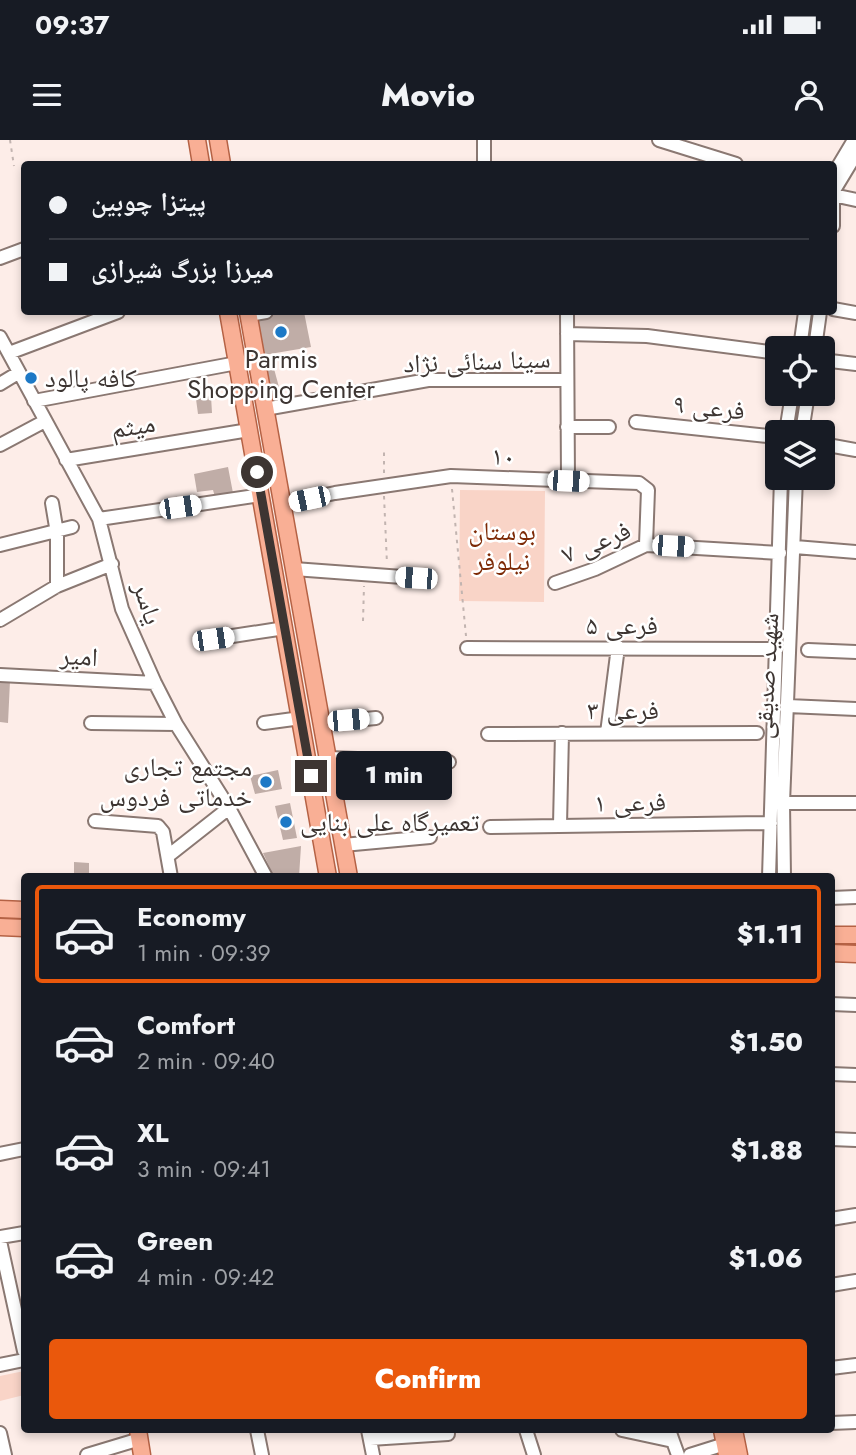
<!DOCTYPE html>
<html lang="en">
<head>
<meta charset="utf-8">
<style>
	:root { --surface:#171b24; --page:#20242c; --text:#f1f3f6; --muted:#9ea1a6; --line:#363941; --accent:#ea580c }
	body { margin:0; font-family:Jost,"Noto Naskh Arabic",sans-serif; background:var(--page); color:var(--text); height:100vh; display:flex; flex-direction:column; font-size:26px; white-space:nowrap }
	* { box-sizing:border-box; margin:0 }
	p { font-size:23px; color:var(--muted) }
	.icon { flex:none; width:38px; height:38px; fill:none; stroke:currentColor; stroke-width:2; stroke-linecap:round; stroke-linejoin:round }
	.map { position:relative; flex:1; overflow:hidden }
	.panel { position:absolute; left:21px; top:733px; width:814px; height:560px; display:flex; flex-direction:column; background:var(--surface); border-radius:7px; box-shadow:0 4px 10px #0003 }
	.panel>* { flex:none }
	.banner { position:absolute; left:21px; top:21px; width:816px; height:154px; border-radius:7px; box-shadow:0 4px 10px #0003; display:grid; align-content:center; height:154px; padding:0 28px; background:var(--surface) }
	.controls { position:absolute; left:765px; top:196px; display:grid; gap:14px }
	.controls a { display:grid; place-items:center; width:70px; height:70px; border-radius:7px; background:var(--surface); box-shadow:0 4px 10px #0003; font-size:35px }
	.end { position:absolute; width:32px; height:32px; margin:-16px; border:9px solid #3d3532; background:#fff; box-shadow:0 0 0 4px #fff }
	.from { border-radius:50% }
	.bubble { position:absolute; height:49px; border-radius:7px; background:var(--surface); box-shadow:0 4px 10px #0003; font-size:23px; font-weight:800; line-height:49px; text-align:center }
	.car { position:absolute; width:21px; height:42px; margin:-21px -10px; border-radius:9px; box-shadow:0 0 5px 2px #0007; background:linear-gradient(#fff 24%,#345 0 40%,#fff 0 76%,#345 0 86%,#fff 0) }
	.banner b { display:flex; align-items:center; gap:24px; height:66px; font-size:26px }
	.banner b+b { border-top:2px solid var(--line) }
	.banner i { width:18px; height:18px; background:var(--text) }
	ul { padding:12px 0 0; list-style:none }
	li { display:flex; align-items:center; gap:21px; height:98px; margin:0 14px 10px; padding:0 14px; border:4px solid transparent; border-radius:7px }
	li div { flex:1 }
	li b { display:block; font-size:26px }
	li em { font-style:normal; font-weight:800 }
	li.on { border-color:var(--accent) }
	li>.icon { width:63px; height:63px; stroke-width:1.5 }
	.primary-button { display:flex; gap:14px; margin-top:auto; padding:14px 28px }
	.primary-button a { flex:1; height:80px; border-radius:7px; background:var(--accent); color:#fff; font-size:28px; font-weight:800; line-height:80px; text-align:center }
	.status { display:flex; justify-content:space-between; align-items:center; height:49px; padding:0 35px; background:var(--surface); direction:ltr }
	.status svg { height:19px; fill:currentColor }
	header { display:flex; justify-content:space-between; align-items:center; height:91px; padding:0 28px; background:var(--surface); font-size:32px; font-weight:800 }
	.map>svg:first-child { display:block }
	.green { fill:#f9d4c7 }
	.building { fill:#c0ada7 }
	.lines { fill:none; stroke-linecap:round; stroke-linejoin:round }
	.minor-casing { stroke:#8a7872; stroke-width:16 }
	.major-casing { stroke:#b56245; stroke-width:19 }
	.path { stroke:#c2b4b0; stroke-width:2; stroke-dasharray:3.5 5; stroke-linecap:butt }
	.minor { stroke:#fff; stroke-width:12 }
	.major { stroke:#f9af95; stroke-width:16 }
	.route { stroke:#3d3532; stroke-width:9 }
	.poi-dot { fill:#1d79c6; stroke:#fff; stroke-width:2.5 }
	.labels { text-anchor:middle; stroke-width:5; stroke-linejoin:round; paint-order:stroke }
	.poi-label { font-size:26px; fill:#3d3532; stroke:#fff; text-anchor:start }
	.street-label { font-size:26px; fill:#3d3532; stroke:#fff }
	.park-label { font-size:26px; fill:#7d2a06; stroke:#fff }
</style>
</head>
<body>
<div class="status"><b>09:37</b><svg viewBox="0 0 49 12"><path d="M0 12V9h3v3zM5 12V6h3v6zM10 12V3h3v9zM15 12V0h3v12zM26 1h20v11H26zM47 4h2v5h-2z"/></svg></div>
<header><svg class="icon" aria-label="menu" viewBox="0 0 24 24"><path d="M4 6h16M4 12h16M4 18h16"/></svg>Movio<svg class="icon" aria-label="person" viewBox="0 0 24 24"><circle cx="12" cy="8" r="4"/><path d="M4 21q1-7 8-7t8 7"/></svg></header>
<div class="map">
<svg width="856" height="1315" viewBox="0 0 856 1315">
	<rect width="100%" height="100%" fill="#fdede8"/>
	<!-- green -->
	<path class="green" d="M460,350L545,351L544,462L459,461Z
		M24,1231V1255L0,1261V1236Z"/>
	<!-- building -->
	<path class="building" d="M281,172H304L311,207L258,216L251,176Z
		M273,225L283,262L266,265L260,229Z
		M211,256L212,273L198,274L196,259Z
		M228,327L233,353L215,357L213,350L197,352L194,334Z
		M0,540L10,541L8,583L0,582Z
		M278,630L282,649L255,654L250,636Z
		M290,663L297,698L283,700L275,666Z
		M301,706L299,737H274L263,713Z
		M74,722L89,723V737H74Z"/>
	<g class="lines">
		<!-- minor casing -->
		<g class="minor-casing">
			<path id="minor" d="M659,0L736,24
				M484,24V0
				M836,30L854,0
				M833,52L856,14
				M833,55L856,60
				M833,63V86
				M0,118L24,109
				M833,169L856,173
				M567,172L568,341
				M249,175L266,172
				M567,194L647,196L777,213
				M0,197L99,379L122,469L155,543L176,584L229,668L266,737
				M800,208L805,172
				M815,208L820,172
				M9,213L118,172
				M822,220L856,224
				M0,244L18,233
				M34,261L237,223
				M265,269L428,240H567
				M636,282L777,297
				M567,287H609
				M786,292L792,254
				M802,292L808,254
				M822,304L856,310
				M0,305L45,281
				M66,320L249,290
				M52,363L57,393V446
				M282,364L335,353L451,336L639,343L648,350L646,405
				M99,379L261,355
				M0,405L72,387
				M795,407L856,412
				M294,429L416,438
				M555,443L595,429L646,405L780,413
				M0,480L57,446L112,424
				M213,499L285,488
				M467,508L777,509
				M808,510L856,512
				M0,535L155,543
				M788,566L856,569
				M91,583L176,584
				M264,583L301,578
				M321,583L376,578
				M607,593L618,507
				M488,594L757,593
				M327,618L449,622
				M783,663H856
				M95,681L158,686L163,692L171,737
				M560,685L562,593
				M490,687L771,683
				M343,705L430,697
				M168,716L229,668
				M769,737L781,338
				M784,737L783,663L796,338
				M831,758L856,757
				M831,864L856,865
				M831,934L856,935
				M831,999L856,1000
				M0,1014L24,1009
				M831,1079L856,1075
				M0,1097L24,1093
				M0,1101L24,1211
				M831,1145L856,1141
				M0,1225L24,1220
				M831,1228L856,1225
				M831,1283L856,1282
				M257,1290L262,1315
				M368,1290L373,1315
				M526,1290L534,1315
				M622,1290L673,1301
				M669,1290L678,1315
				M0,1293L5,1315
				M370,1299L448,1294
				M87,1315L140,1299
				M690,1315L725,1304"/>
		</g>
		<!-- major casing -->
		<g class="major-casing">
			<path id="major" d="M197,0L201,24
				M218,0L222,24
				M228,172L328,737
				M248,172L349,737
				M0,769L24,770
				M0,787L24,788
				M831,795H856
				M831,813L856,814
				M138,1290L142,1315
				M722,1290L727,1315
				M734,1290L739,1315"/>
		</g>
		<!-- path -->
		<path class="path" d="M10,0L14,26
			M384,333V310
			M452,349L466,496
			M384,356L387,424
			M363,481L364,446"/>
		<!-- minor -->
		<use href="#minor" class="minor"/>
		<!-- major -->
		<use href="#major" class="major"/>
	</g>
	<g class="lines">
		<!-- route -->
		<path class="route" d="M257,332L311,636"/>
	</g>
	<!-- markers -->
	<g class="poi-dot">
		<circle cx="281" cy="192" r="7"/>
		<circle cx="31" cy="238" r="7"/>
		<circle cx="266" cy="642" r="7"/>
		<circle cx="286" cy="682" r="7"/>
	</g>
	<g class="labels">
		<!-- poi labels -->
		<g class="poi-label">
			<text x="281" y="228" text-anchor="middle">Parmis<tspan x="281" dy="30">Shopping Center</tspan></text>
			<text x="45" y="247">کافه پالود</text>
			<text x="252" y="636" text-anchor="end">مجتمع تجاری<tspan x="252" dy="30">خدماتی فردوس</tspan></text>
			<text x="300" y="691">تعمیرگاه علی بنایی</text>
		</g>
		<!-- street labels -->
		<g class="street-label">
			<text transform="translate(477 221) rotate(-2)" y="9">سینا سنائی نژاد</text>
			<text transform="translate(709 267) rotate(6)" y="9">فرعی ۹</text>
			<text transform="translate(133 286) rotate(-9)" y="9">میثم</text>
			<text transform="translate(503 316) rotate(2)" y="9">۱۰</text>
			<text transform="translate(596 402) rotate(-22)" y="9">فرعی ۷</text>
			<text transform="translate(148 463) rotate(72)" y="9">یاسر</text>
			<text x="622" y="494">فرعی ۵</text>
			<text transform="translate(79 516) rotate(3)" y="9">امیر</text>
			<text transform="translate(766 536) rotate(-87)" y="9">شهید صدیقی</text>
			<text x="623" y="579">فرعی ۳</text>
			<text transform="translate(630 662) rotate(-1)" y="9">فرعی ۱</text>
		</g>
		<!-- park labels -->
		<g class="park-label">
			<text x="502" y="400">بوستان<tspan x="502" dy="30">نیلوفر</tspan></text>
		</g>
	</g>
</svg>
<div class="controls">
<a><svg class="icon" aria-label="locate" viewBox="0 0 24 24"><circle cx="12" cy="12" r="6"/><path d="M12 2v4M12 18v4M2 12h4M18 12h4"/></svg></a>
<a><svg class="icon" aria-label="layers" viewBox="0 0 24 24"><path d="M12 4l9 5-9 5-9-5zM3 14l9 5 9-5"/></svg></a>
</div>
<i class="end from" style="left:257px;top:332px"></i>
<i class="end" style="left:311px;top:636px"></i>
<div class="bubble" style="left:336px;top:611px;width:116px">1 min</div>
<i class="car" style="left:568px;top:341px;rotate:92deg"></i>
<i class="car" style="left:309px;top:359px;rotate:258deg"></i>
<i class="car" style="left:180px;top:367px;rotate:82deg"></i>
<i class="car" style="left:673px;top:406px;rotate:93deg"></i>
<i class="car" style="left:416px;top:438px;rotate:274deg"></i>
<i class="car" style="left:213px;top:499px;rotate:82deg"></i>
<i class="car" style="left:348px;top:580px;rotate:85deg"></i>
<div class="banner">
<b><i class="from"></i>پیتزا چوبین</b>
<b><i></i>میرزا بزرگ شیرازی</b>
</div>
<section class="panel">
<ul>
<li class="on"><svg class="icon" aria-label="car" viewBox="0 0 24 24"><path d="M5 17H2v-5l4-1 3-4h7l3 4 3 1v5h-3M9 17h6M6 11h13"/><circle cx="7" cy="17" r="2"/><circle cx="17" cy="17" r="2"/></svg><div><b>Economy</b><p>1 min · 09:39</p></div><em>$1.11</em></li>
<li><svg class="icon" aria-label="car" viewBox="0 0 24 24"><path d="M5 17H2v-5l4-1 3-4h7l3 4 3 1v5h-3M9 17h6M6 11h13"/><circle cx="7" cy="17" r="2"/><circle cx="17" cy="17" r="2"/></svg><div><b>Comfort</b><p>2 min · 09:40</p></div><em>$1.50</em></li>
<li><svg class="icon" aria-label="car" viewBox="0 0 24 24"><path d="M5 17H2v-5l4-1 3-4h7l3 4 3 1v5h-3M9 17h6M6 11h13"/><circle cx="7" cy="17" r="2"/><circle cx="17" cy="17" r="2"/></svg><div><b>XL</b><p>3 min · 09:41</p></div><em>$1.88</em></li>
<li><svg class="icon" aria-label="car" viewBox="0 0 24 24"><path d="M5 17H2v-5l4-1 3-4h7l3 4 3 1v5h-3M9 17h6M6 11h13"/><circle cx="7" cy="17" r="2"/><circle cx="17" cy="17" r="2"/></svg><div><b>Green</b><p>4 min · 09:42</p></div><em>$1.06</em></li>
</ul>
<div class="primary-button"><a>Confirm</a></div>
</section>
</div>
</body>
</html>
